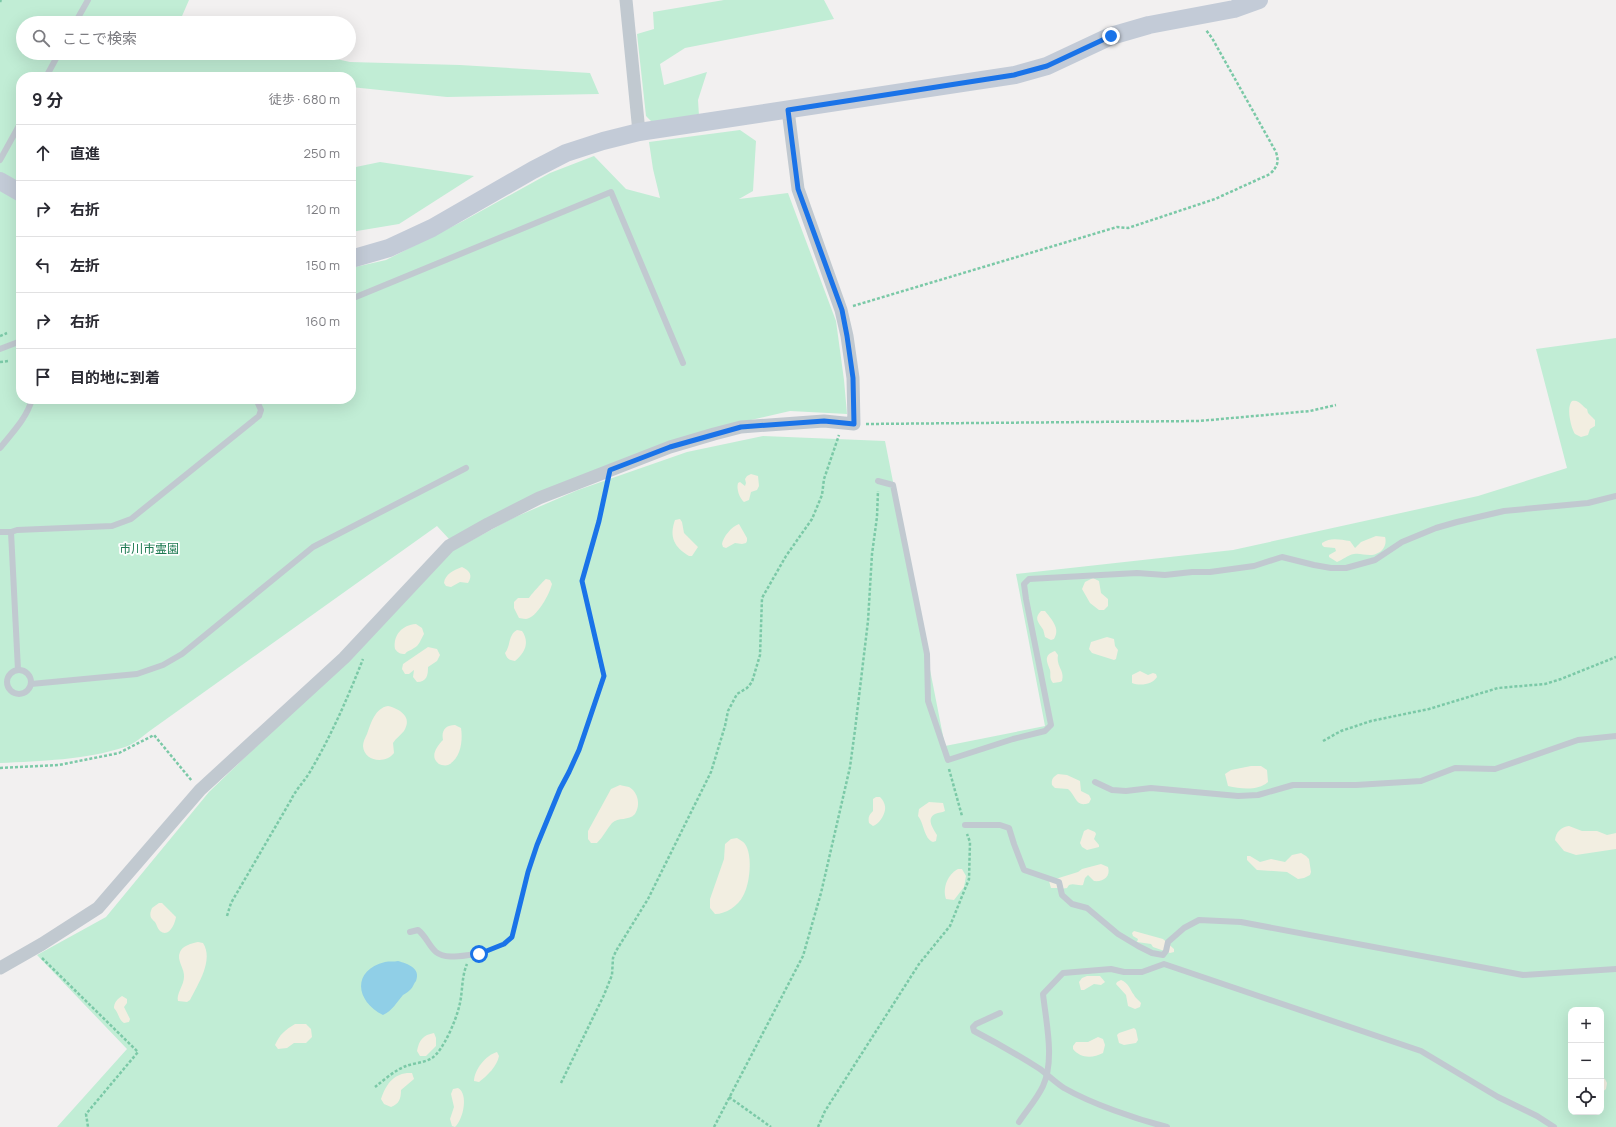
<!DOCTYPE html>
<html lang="ja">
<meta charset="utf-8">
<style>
body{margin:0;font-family:Manrope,"Noto Sans JP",sans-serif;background:#f7f7f7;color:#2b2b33}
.controls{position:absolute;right:12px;bottom:12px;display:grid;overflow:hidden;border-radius:8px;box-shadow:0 4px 16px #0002}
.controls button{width:36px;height:36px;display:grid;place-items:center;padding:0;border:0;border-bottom:1px solid #e1e1e2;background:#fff;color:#2b2b33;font:20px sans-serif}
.stop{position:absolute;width:12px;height:12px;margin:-9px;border:3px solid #1a73e8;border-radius:50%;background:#fff}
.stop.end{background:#1a73e8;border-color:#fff;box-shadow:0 1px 4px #0008}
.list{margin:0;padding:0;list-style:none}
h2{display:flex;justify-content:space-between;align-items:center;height:52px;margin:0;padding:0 16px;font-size:17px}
h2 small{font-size:13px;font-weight:400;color:#7c7c81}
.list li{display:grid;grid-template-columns:26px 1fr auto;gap:12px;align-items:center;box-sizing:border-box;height:56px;padding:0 16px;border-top:1px solid #e1e1e2}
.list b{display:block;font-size:15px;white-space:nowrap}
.list em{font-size:13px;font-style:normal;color:#7c7c81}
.icon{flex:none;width:22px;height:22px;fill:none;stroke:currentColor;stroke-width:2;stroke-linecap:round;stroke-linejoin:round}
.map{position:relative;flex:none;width:1616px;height:1127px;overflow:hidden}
.search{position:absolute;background:#fff;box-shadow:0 4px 16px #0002;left:16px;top:16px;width:340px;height:44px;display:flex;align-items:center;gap:10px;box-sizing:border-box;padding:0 14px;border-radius:22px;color:#7c7c81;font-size:15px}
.panel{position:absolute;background:#fff;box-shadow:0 4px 16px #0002;left:16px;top:72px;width:340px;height:332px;border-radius:16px}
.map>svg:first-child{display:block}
</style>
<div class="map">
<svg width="1616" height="1127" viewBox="0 0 1616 1127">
<rect width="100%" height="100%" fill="#f2f0f0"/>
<g fill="#c1edd5" fill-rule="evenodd">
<path d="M0,0H189L179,23H23V53H309L350,62L460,65L590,73L599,94L447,97L351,87V77H21V399H351V268L386,260L463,221L550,173L594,156L626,189L660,198L653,169L649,142L740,130L756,141L753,191L739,199L788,193L836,321L844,380L847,414L790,411L703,431L449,539L437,526L151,730C143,736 134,744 125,747C85,760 41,761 0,763Z"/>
<path d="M724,0H824L834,19L685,48L660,64L664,85L707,72L698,100L699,116L652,122L646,116L637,34L654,29L653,12Z"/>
<path d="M380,162L474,176L399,224L351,232V168Z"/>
<path d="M1616,338V1127H57L127,1049L37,955L106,917L209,792L346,660L452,551L513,518L578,490L687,452L763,436L885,441L945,746L1045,726L1016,574L1233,550L1478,496L1567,468L1536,349ZM1571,1010H1601V1112H1571Z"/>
</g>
<g fill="#f2eee1">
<path d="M1572,401C1579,399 1582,406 1587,409L1588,413L1595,420V426L1590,429L1588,435L1581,437L1575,434C1571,428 1566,407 1572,401Z"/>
<path d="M751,474L758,476L759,486L757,490L751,492L749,500L744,502C740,499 736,489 738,483L740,482L745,486L746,483L745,479L747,476Z"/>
<path d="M680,519L682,522L684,533L698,547L692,556H689C674,547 669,537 675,520Z"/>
<path d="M739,524L747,538V541L746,543L742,544L735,543L726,548L723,547L722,544C723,537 732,526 739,524Z"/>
<path d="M1376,536L1385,537C1388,547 1380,555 1370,555C1364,555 1359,553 1354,554C1347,555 1343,560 1337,562L1329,557V555L1336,551L1335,548L1324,547L1322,545V543C1331,537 1340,540 1350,541L1355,548L1361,542Z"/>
<path d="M462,567C470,571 473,575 468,583L460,582L451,587L446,586L444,583C445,574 454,570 462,567Z"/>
<path d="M1093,578L1099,581L1101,593L1108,599V606L1104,610H1099L1090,603L1082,589L1085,582Z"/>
<path d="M546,579L550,580L552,584C550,593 537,618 526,619C523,619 521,618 519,618L514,608V602L518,598H529C530,596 544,580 546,579Z"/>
<path d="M1041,611H1045C1051,619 1061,628 1054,639L1051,640L1045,637C1044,634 1044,630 1042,628C1038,622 1034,618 1041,611Z"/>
<path d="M416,624L422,628L424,634C421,639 419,646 414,648C410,651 408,650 405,654C400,654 398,653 395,649C393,635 402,625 416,624Z"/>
<path d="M517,630L522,631C530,642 525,653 515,661C509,660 507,659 505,653C511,645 508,635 517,630Z"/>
<path d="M1107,637L1114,639L1115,646L1118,650L1116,659L1114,660L1092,653L1089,649L1091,642Z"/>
<path d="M428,647L437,649L440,655L437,661L428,667C428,675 427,682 417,682L413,677L414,670L409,674H405L402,669L403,664Z"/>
<path d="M1055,651L1058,655C1056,667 1065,670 1062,681L1060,682L1053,683C1049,678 1051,675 1050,670C1047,662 1043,655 1055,651Z"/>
<path d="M1140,671L1148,675L1153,673L1156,674L1157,677C1152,685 1140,686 1132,683V675Z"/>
<path d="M388,706C400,709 413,717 404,731C401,735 396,738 393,743L394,753C386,764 364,762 363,746C363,742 365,738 367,734C371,723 375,708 388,706Z"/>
<path d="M455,725L461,728C463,740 461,759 448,765C445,766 441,765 439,764C429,757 437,746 443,740C441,730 446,725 455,725Z"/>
<path d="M1251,766H1261L1267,770L1268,782C1258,791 1241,789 1228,786L1225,774L1231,770Z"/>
<path d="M1058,774L1067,775L1080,781L1081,791L1089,795L1091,799L1089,803C1076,808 1076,796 1068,789L1055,788L1052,785C1051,779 1053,777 1058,774Z"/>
<path d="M620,785C622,786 626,786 629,787C638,792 641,805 635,814C629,821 618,817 612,823C607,829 603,837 597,843H591L588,839V831L611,789Z"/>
<path d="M876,797H880C883,800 886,805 885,810C884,816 879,824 873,826L869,823C868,817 869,815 873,811V799Z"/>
<path d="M929,802L943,803L945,811C942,813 939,812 935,814C926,819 933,828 937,835L936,841L933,842C924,839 924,823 918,816L919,809Z"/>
<path d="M1569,826L1582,831H1597L1607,835L1616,833V849L1576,855L1564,851L1555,840C1556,832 1561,827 1569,826Z"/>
<path d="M1088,829L1095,832L1096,834L1094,839L1099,845V847L1087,850L1082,847L1080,843L1084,831Z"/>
<path d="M737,838C740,840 744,842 745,844C753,855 750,885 743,896C738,906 726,914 715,914L710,908V899L724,859L725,844L731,839Z"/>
<path d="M1301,853L1306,856L1309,859L1311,872L1310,875L1304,878L1298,879L1287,872L1257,870L1247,860V856H1250L1260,862L1271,859L1285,862L1292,855Z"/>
<path d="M1101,864L1108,867C1111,877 1103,882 1094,881L1088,875L1085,878L1083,885C1078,886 1074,883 1069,885L1067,888C1064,889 1055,888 1051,888L1049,881L1078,872L1082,869Z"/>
<path d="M958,869H962L966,876L964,887L954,900L946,899C942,888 948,874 958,869Z"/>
<path d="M159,903H162L176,917C175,924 169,938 160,931C157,928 157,925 155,922C150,918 149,915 152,908Z"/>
<path d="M1134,931L1163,939L1174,949V952L1170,953L1153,947L1151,944L1137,942L1138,939L1133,936L1132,933Z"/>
<path d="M198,942L203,943C214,960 198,984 190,1000L187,1002L178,1001C176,994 184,985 184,977C185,969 176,960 180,952C182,946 192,943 198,942Z"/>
<path d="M1087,976H1100L1105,982L1101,985L1094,984L1084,990H1081L1079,982L1082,978Z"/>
<path d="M1121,980C1129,983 1130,990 1134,995C1135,998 1139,1000 1141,1003L1140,1007L1135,1009L1128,1006L1126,995L1116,984L1117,982Z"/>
<path d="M122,996L127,999V1003L124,1007L130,1019L129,1022L124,1023C118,1019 119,1013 114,1008C114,1003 117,999 122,996Z"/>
<path d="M295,1024H306L311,1029L312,1037L306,1043H294L287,1048L278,1049L275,1045C280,1034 285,1030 295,1024Z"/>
<path d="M1134,1028L1136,1030L1138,1040L1136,1043L1124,1045L1119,1043L1117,1035L1119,1033Z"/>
<path d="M434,1033L436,1038V1046L426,1056H420L417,1051C419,1040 423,1035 434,1033Z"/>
<path d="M1098,1037L1103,1039L1105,1045L1103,1053C1093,1058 1081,1059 1073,1049V1046L1076,1042H1088Z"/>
<path d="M497,1052L499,1056C497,1066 488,1075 479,1082L474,1081C474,1070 486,1055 497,1052Z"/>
<path d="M407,1073H412L414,1079L401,1090C401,1099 399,1104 391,1107L384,1104L381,1099C386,1085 392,1075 407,1073Z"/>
<path d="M1601,1078L1605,1079L1607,1083L1606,1089L1601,1093Z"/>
<path d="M458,1088C469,1094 463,1120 455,1127L452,1126L450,1119L454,1107L451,1094L453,1089Z"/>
</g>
<path fill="#90cfe7" d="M398,961C408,964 421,968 416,981C414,983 413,987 411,989C408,992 406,993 403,995C397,1002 392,1011 383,1015C355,1001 352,970 385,962C389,961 394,962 398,961Z"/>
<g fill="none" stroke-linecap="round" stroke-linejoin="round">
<g stroke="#7bc9a7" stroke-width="2.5" stroke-dasharray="3 2" stroke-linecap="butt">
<path d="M0,2L1,0"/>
<path d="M853,306L1117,227L1128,228L1215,199L1270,174C1278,166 1279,162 1276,152L1212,38L1206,30"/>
<path d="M0,336L7,333"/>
<path d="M0,362L9,361"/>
<path d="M866,424L1199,421L1310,411L1336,405"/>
<path d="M1323,741L1341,731L1371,721L1429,709L1498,688L1545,684L1561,679L1616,657"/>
<path d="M0,768L59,765L119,753L154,735L192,781"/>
<path d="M949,769L962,816"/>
<path d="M227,916L231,903L291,800C296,789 305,781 311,770C332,734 348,697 363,659"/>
<path d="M487,951L504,945L512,937L528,872L537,845L560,789L569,772L579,750L603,676L582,581L599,521L607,485"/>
<path d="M42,958L138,1052L86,1114L88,1127"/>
<path d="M561,1083L604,995L612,975L613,958L616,951L648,899L711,772L725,726L728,711L737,694L747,688L752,682L760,655L762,598L786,556L812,519L822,495L824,479L839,435"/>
<path d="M375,1087C384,1080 395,1070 406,1066C414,1063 424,1063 432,1058C443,1051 456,1020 459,1007C463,993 461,978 467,964"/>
<path d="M729,1097L771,1127"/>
<path d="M714,1127L803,956L821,893L850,767L855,730L868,621L872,554L877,517L878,491"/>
<path d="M818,1127L825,1111L919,964L950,926L969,879L970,842L967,834"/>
</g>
<g stroke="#c1c9d0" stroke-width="6">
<path d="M75,23L88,0"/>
<path d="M46,77L59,53"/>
<path d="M0,160L21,122"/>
<path d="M351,299L611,192L683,363"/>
<path d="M18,342L21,351"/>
<path d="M0,349L21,341"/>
<path d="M0,448C12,433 27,418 32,399"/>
<path d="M878,481L893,485L927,654L928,701L948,760L1013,739L1045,731L1051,725L1026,599L1024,584L1029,579L1137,573L1165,575L1192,572H1210L1254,566L1282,557L1314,565L1331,568H1346L1375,560L1402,542L1436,528L1457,522L1504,511L1588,503L1616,496"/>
<path d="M0,532H11L18,670"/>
<path d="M11,532L17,530L112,526L131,519L259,416L261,410L256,399"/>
<circle cx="19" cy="682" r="12"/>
<path d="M31,684L137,674L163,665L182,654L313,547L466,468"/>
<path d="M1095,782L1112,790L1126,791L1151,788L1238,796L1258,795L1293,785H1356L1421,781L1455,768L1495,769L1578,740L1616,736"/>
<path d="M965,825H1000L1009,828L1014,844L1024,870L1059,882L1062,895L1072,904L1087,908L1118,934L1138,946L1152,953L1163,955L1166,951L1168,942L1184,928L1199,920L1241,922L1523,975L1616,969"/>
<path d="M410,932L418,930C426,936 429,946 436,952C447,961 467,954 479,954"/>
<path d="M1000,1013L976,1024L973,1027L974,1031C997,1043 1018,1055 1040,1069C1048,1075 1055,1082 1064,1088C1092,1104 1136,1119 1167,1127"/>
<path d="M1019,1122C1026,1111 1037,1099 1043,1086C1055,1060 1046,1022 1043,994L1063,973L1111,969L1124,972H1142L1164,964L1421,1051L1498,1097L1537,1116L1554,1127"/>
</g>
<g stroke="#c1c9d0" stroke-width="13">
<path d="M626,0L639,132"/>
<path d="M0,968L42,944L98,908L200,790L344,658L449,546L488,524L539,498L670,447L714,434L741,427L824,421L854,424L853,378L847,336L841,310L798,189L788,110"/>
</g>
<g stroke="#c3cbd7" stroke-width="18">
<path d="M0,181L21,193"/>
<path d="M351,259L389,248L432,228L533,170L566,153L603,141L639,132L1015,75L1047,66L1111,36L1149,25L1234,9L1259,0"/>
</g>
</g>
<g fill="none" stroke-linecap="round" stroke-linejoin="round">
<path stroke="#1a73e8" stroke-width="5" d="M479,954L504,944L512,937L528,872L537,845L560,789L569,772L579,750L604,676L582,581L599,521L610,470L670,447L741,427L824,421L854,424L853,378L847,336L842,310L798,189L788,110L1014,75L1047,66L1111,36"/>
</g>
<g text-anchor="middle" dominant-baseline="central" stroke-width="3.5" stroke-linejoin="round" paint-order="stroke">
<g font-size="12" fill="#1d7a51" stroke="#fff">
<text x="149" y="548">市川市霊園</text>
</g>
</g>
</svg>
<div class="controls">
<button>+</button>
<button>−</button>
<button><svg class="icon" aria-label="locate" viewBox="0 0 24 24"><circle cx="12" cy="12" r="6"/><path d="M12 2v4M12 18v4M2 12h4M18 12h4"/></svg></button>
</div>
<div class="stop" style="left:479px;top:954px"></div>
<div class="stop end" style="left:1111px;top:36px"></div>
<div class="search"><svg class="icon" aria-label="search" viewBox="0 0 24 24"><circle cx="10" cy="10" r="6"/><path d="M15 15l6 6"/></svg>ここで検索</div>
<section class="panel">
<h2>9 分<small>徒歩 · 680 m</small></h2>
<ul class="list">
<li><svg class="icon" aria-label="ahead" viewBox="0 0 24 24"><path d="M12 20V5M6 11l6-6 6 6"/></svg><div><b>直進</b></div><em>250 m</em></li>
<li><svg class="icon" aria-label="right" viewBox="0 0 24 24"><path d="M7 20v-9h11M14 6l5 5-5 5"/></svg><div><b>右折</b></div><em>120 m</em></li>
<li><svg class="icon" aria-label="left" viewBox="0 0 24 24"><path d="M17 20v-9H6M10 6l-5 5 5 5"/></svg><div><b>左折</b></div><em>150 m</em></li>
<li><svg class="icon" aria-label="right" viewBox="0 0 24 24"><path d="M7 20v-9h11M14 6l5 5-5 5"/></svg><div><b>右折</b></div><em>160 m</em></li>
<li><svg class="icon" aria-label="arrive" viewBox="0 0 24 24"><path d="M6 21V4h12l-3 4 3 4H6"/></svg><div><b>目的地に到着</b></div></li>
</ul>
</section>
</div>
